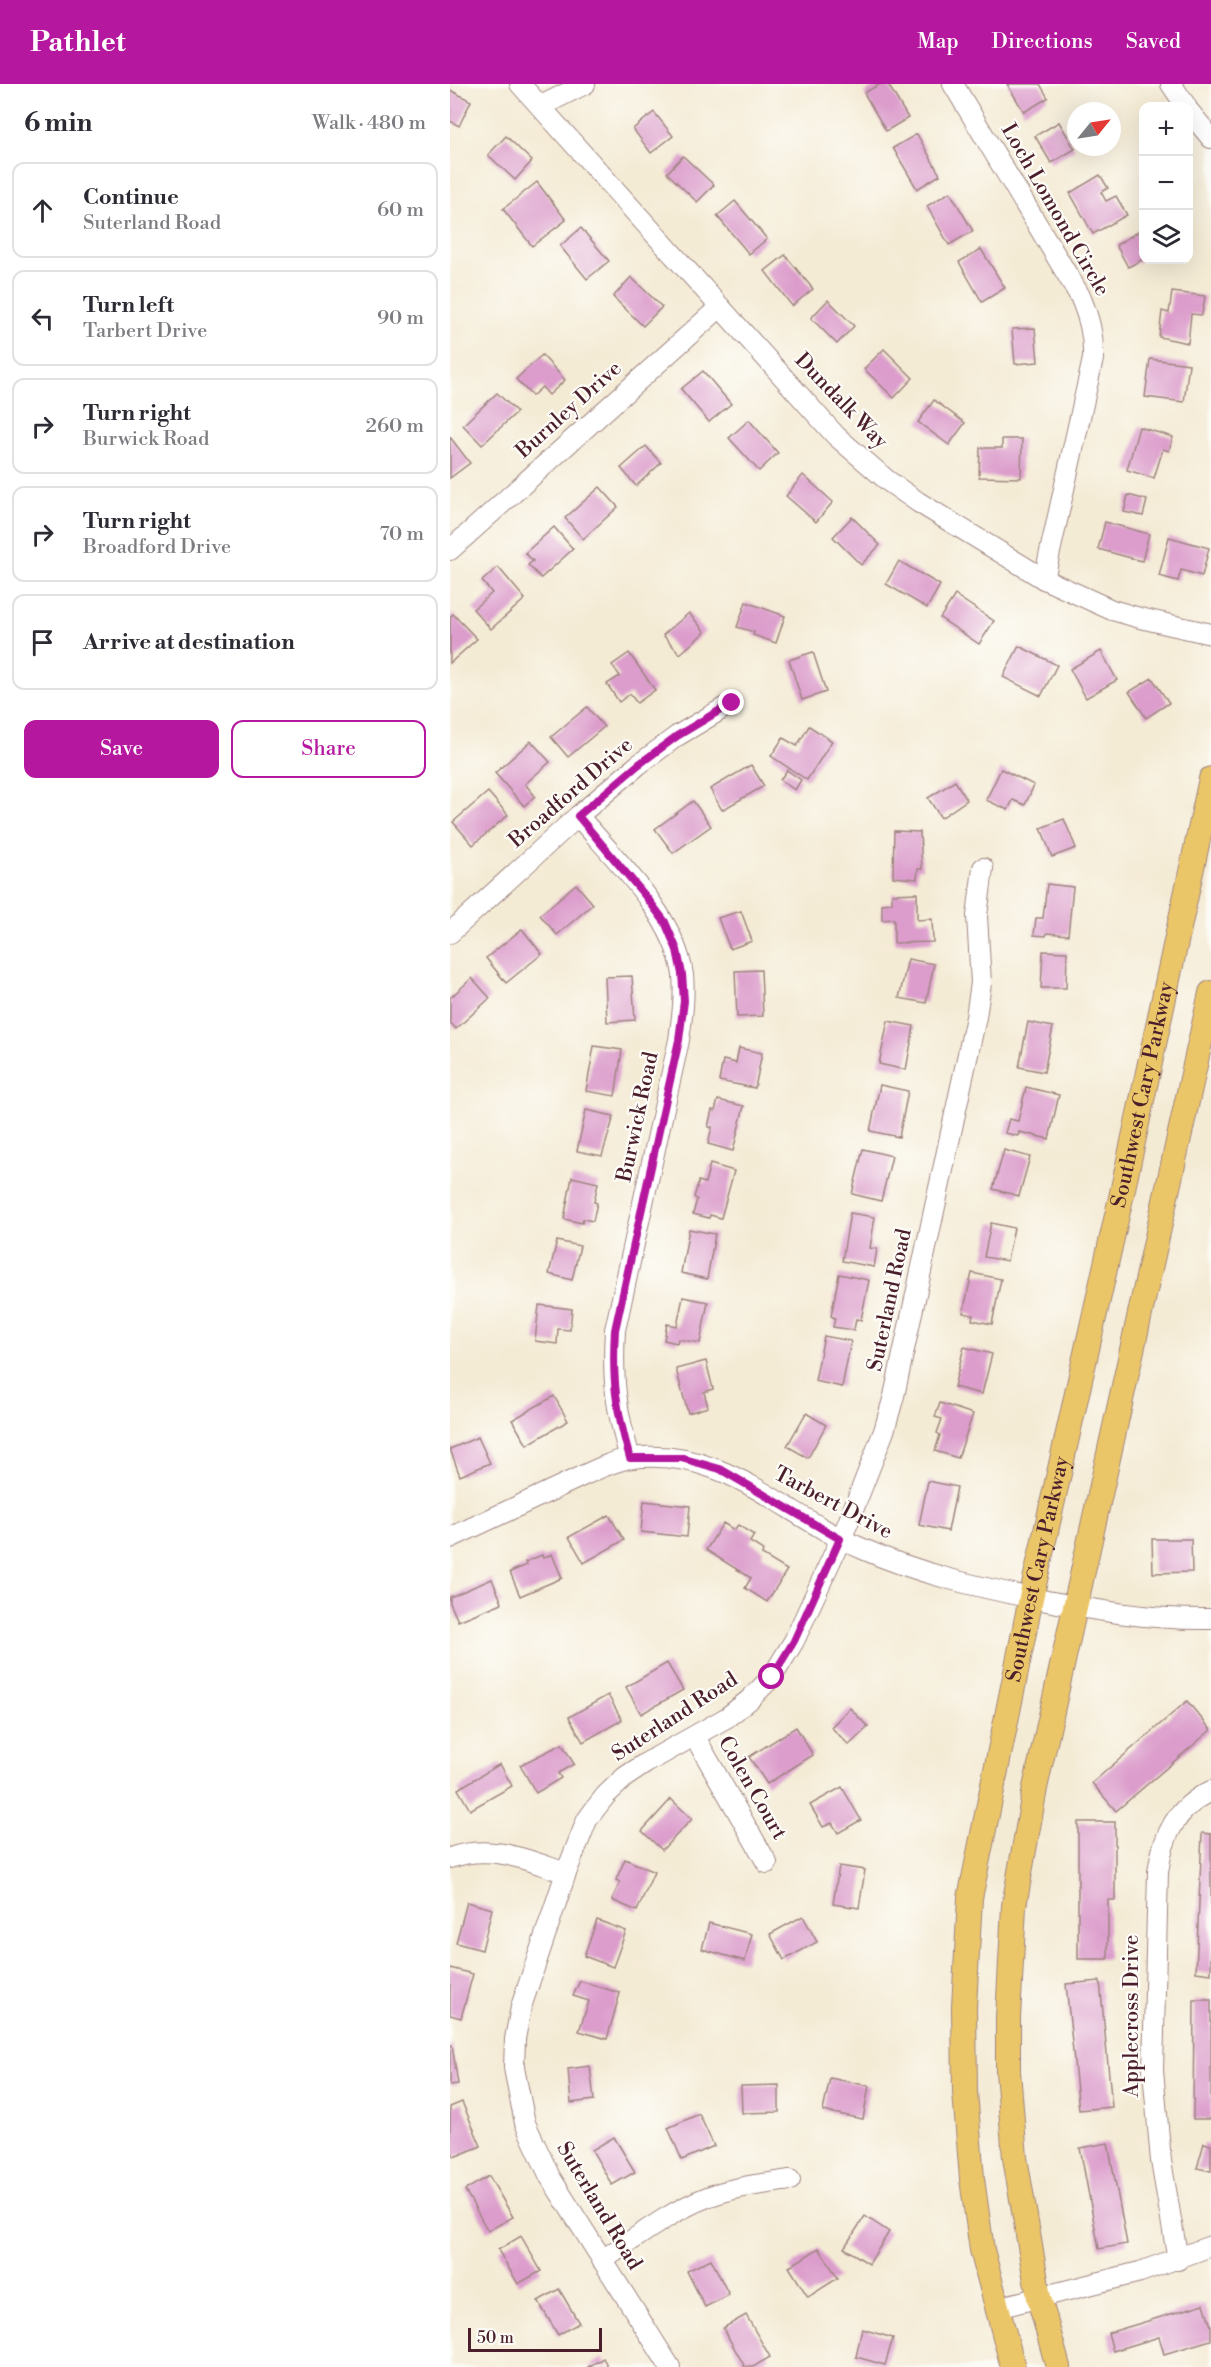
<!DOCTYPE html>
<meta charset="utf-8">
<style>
body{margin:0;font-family:"Libre Bodoni",serif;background:#f2f2f3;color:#2b2b33}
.controls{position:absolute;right:18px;top:18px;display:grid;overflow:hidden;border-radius:12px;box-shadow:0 6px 24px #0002}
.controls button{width:54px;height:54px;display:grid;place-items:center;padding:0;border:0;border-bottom:2px solid #e1e1e2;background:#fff;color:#2b2b33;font:30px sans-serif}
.compass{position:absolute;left:617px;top:18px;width:54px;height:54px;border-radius:50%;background:#fff;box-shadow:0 6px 24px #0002;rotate:60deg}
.scale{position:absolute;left:18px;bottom:15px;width:134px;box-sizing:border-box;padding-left:6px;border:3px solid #4a1f2b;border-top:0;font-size:16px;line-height:21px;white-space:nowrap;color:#4a1f2b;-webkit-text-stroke:4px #fdfcf7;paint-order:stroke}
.stop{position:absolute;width:18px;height:18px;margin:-14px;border:4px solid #b5179e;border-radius:50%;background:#fff}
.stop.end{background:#b5179e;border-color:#fff;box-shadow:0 2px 6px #0008}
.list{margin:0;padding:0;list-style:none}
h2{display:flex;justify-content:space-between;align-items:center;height:78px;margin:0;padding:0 24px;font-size:26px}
h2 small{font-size:20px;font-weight:400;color:#7c7c81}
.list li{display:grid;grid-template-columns:39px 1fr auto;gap:18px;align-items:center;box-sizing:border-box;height:96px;margin:0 12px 12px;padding:0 12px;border:2px solid #e1e1e2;border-radius:12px}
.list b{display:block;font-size:22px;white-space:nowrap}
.list p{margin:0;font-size:20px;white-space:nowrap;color:#7c7c81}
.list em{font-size:20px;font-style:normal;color:#7c7c81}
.actions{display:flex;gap:12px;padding:18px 24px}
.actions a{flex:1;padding:14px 0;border:2px solid #b5179e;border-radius:12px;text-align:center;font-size:21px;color:#b5179e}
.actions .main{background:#b5179e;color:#fff}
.icon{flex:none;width:33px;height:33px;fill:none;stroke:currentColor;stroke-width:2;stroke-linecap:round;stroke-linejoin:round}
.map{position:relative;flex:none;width:761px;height:2283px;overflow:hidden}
header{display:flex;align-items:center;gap:36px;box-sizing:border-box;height:84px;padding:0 30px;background:#b5179e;color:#fff}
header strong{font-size:28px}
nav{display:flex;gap:33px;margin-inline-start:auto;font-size:21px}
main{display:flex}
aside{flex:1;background:#fff}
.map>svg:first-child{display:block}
</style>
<header>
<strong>Pathlet</strong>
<nav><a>Map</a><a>Directions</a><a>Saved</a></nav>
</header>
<main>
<aside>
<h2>6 min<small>Walk · 480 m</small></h2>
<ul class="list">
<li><svg class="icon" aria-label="ahead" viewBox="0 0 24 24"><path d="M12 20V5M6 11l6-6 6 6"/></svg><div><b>Continue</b><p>Suterland Road</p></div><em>60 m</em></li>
<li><svg class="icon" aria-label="left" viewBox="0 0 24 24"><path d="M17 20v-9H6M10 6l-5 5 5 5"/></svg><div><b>Turn left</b><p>Tarbert Drive</p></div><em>90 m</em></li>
<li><svg class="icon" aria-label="right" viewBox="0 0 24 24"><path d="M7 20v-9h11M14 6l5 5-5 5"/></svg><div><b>Turn right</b><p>Burwick Road</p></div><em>260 m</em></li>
<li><svg class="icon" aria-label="right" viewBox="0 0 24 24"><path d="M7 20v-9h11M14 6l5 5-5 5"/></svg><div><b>Turn right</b><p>Broadford Drive</p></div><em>70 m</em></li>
<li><svg class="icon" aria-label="arrive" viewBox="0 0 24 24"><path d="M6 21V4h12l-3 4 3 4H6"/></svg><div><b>Arrive at destination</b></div></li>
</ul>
<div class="actions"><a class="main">Save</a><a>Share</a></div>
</aside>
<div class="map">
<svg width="761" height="2283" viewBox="0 0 761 2283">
<rect width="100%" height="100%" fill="#fdfcf7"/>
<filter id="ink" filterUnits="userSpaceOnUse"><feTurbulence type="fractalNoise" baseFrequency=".0167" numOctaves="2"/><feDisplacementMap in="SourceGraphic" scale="12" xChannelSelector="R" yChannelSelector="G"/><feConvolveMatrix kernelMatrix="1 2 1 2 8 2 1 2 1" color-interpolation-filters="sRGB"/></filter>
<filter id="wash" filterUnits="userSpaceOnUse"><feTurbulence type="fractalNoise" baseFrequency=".008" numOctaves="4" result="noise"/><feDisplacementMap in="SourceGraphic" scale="24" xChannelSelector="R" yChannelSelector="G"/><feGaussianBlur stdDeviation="1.35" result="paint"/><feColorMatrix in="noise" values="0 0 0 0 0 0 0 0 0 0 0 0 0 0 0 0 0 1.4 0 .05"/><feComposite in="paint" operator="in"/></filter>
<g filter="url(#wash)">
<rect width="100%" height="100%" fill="#f4ebd5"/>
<g id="blocks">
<g fill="#dc9dcc">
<path d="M430,0H438L458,34L436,47L414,9Z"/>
<path d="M557,0H590L598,14L574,28Z"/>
<path d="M0,6L21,17L9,42L0,37Z"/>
<path d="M204,28L223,52L201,69L183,45Z"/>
<path d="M609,38L625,65L601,79L585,52Z"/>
<path d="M467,50L490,91L467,105L443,64Z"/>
<path d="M56,52L82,77L65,96L38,71Z"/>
<path d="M233,72L264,101L247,118L217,89Z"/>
<path d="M650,91L658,104L651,108L656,117L666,112L677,131L643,150L620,109Z"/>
<path d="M87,98L116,136L82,162L53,125Z"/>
<path d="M500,108L523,147L499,161L477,122Z"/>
<path d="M285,117L317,155L299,170L267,132Z"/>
<path d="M131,144L159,177L137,195L110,162Z"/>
<path d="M691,146L694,150V175L678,183L666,161Z"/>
<path d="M531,165L555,204L532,218L509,178Z"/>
<path d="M335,171L363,205L342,222L315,187Z"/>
<path d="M181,193L212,223L193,242L163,213Z"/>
<path d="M722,208L755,212L752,231L741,230L738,259L709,253L712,227L719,229Z"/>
<path d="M378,216L404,242L387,260L361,234Z"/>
<path d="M585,244L588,278L565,280L562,245Z"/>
<path d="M434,265L463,294L444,314L414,285Z"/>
<path d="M92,271L115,296L99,311L92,303L82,312L66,295Z"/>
<path d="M700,275L739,280L734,318L695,313Z"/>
<path d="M253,287L281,320L259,338L231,305Z"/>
<path d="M47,309L67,328L32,361L13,341Z"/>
<path d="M484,316L515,339L499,361L468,338Z"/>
<path d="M299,336L328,369L309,387L279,354Z"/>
<path d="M689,343L723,353L719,367L713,365L704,394L677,386Z"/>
<path d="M0,353L20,379L0,394Z"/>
<path d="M552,355H572L571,394L529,393L530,364H552Z"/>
<path d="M196,362L211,379L186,402L171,384Z"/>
<path d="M353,391L383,418L366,438L336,412Z"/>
<path d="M150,403L168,423L133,455L115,434Z"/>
<path d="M678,411L697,416L693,432L674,428Z"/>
<path d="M402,433L430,461L411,481L383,453Z"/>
<path d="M655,438L699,450L692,477L648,465Z"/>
<path d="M104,443L123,465L91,494L78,481L83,477L75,469Z"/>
<path d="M719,453L759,464L752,492L731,486L728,497L709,492Z"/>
<path d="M449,477L490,501L477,524L436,500Z"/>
<path d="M48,483L75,515L41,545L23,525L42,509L32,497Z"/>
<path d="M505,511L544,537L529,560L490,534Z"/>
<path d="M296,518L335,532L326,559L303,551L304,548L287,543Z"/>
<path d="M239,529L255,548L230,570L213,551Z"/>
<path d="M3,530L27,555L0,579V533Z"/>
<path d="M569,562L607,581L591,612L553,593Z"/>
<path d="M651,567L667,596L636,614L620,585Z"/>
<path d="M363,568L376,608L352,616L339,576Z"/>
<path d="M179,569L205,606L187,619L180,610L169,618L157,600L170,592L162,581Z"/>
<path d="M702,594L719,619L696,634L679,608Z"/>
<path d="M137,623L154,643L118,673L101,653Z"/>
<path d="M359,642L382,657L357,696L321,672L333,654L347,662Z"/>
<path d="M81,657L100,678L75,700L85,712L74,722L45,689Z"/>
<path d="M301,681L314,702L272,726L260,705Z"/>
<path d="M551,685L584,701L575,721L563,716L558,726L536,716Z"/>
<path d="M337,686L351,696L345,706L330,696Z"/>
<path d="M505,697L517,716L491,734L478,714Z"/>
<path d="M38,708L58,731L23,761L3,738Z"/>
<path d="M243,717L261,742L223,769L205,745Z"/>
<path d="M614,735L626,764L602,773L591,744Z"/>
<path d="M444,747L470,748L472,785H468L467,795L443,793Z"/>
<path d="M126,800L143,820L107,851L90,831Z"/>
<path d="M597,800L623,803L618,851L597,849L596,852L584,851L586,834H593Z"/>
<path d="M467,809V836L482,835L483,858L444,859V835L432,836V820L442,819V810Z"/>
<path d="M291,827L302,857L280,865L268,834Z"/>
<path d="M72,845L92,870L56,899L36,874Z"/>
<path d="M593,867L617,868L616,904H591Z"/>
<path d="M458,875L484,880L476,919L449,914Z"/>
<path d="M311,886L313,932L287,933L285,887Z"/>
<path d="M182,892L185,936L157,938L155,893Z"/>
<path d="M22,894L40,914L6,945L0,938V914Z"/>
<path d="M438,937L464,942L456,986L429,980Z"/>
<path d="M578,938L603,943L594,988L569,983Z"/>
<path d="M144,962L172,966L165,1012L136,1007Z"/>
<path d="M289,964L312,969L305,1004L269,997L273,976L286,979Z"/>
<path d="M430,1001L458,1007L449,1053L420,1047Z"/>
<path d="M576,1003L609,1011L599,1055L569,1048L568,1052L555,1049L559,1035L568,1037Z"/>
<path d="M268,1016L294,1022L283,1067L258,1060L262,1043H258L262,1026L265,1027Z"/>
<path d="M136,1026L164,1032L152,1072L127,1067Z"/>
<path d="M413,1065L442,1072L431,1117L402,1110Z"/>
<path d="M554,1066L580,1073L569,1112L543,1105Z"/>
<path d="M260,1080L284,1087L271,1134L260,1131L259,1134L243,1130L247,1115L244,1113L249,1097L255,1099Z"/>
<path d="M122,1093L148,1099L144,1118L147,1119L143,1137L133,1135L132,1139L114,1135Z"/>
<path d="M400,1129L425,1133L420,1164L427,1165L424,1183L392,1177Z"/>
<path d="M541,1139L564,1144L557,1177L534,1173Z"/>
<path d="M239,1145L265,1150L257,1195L231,1189Z"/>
<path d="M107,1157L130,1162L122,1196L99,1190Z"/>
<path d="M522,1189L551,1195L542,1240L522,1236L523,1231L513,1229Z"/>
<path d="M389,1190L419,1196L411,1236L406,1235L404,1246L383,1243L385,1234L381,1232Z"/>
<path d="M233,1213L258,1218L250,1259L228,1255L227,1259L214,1256L217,1240L227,1242Z"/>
<path d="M89,1221L122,1225L120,1246L108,1245L107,1260L85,1257Z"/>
<path d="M374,1252L401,1257L392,1303L365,1297Z"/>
<path d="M514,1263L542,1270L532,1310L504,1303Z"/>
<path d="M256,1277L263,1305L254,1308L258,1323L238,1329L226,1285Z"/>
<path d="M104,1312L118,1337L77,1361L62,1336Z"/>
<path d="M490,1319L523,1330L508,1374L485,1367L490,1351L487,1349L492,1335L485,1333Z"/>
<path d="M356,1329L376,1341L358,1374L337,1362Z"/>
<path d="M28,1353L40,1379L10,1392L0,1365Z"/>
<path d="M478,1397L507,1403L498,1447L469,1441Z"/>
<path d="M194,1417L240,1422L237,1453L191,1448Z"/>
<path d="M159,1431L174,1456L134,1479L119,1453Z"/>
<path d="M273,1439L284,1446L288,1441L304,1451L300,1458L313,1466L312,1471L337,1486L317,1518L295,1504L301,1494L256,1466Z"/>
<path d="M702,1455H741L742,1488L703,1489Z"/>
<path d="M102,1470L112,1494L70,1512L60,1488L77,1481L75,1478L92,1471L93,1474Z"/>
<path d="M42,1495L52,1519L8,1537L0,1519V1513Z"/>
<path d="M217,1579L233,1606L191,1630L176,1603Z"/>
<path d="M158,1611L172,1636L133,1658L119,1633Z"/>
<path d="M737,1617L761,1646L666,1727L642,1699Z"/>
<path d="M400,1624L418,1643L399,1661L381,1643Z"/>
<path d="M346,1643L363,1671L317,1700L299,1673Z"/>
<path d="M112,1660L124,1680L108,1689L111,1694L86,1709L70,1681Z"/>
<path d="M50,1680L62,1702L20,1726L8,1705Z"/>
<path d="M392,1703L411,1736L388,1749L382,1739L373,1743L360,1721Z"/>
<path d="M221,1715L242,1735L212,1766L192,1747Z"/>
<path d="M628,1738H665V1816H658V1875H628Z"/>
<path d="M752,1749L761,1750V1890L746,1888Z"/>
<path d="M175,1775L204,1788L187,1827L162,1816L170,1798L166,1796Z"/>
<path d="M389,1782L415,1786L409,1824L383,1820Z"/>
<path d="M17,1818L42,1825L32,1866L6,1859Z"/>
<path d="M353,1832L367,1858L334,1876L320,1850Z"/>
<path d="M147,1836L176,1847L163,1883L134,1872Z"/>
<path d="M259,1839L302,1850L295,1877L252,1865Z"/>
<path d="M0,1884L23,1890L11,1934L0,1931Z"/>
<path d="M130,1897L170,1909L157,1955L129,1947L139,1917L123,1912Z"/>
<path d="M650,1897L662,2023L629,2026L616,1900Z"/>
<path d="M744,1916H761V2035H743Z"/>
<path d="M0,1961H2L8,2000L0,2001Z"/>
<path d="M140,1982L144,2016L121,2019L118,1985Z"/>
<path d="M380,1994L419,2002L413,2035L373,2027Z"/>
<path d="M329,2001V2028L292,2029L291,2002Z"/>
<path d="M12,2018L31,2062L4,2073L0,2063V2023Z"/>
<path d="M249,2030L264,2062L232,2076L218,2044Z"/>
<path d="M164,2053L185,2088L162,2101L142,2066Z"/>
<path d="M658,2059L677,2160L649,2165L630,2064Z"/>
<path d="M754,2059L761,2061V2087L747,2084Z"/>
<path d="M39,2092L63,2133L38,2147L15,2106Z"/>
<path d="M415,2132L439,2148L419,2180L394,2164Z"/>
<path d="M71,2152L91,2187L68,2200L48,2166Z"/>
<path d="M369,2164L388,2194L358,2213L339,2183Z"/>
<path d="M261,2175L279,2211L255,2223L237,2187Z"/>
<path d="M109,2205L129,2239L108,2251L88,2217Z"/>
<path d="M754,2220L761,2242V2256L714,2270L709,2253L663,2267L658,2249Z"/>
<path d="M296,2231L320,2273L303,2283H295L273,2244Z"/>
<path d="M412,2245L443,2254L435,2281L406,2273Z"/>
<path d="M153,2274L158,2283H138Z"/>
</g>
</g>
</g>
<g filter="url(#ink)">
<use href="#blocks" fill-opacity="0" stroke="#9f8580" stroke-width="1.5"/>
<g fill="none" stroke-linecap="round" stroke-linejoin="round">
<g stroke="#9f8580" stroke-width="22">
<g id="minor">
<path d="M70,0L386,352L438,397L468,418L594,495L662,526L690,534L761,550"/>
<path d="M503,0L630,212C639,234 644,251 643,275L594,495"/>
<path d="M721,0L736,22"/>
<path d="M91,22L135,0"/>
<path d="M738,26L761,54"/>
<path d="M0,466L270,223"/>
<path d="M128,732C166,776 225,832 233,891C235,913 232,934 229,956L165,1246C162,1296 166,1326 180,1374"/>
<path d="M0,849L128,732L188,681L227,652L282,619"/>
<path d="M0,1454C38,1436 77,1418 115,1400C133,1392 162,1376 182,1374C277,1363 332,1431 413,1465C467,1489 524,1502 582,1514C642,1526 699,1536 761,1535"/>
<path d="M245,1653L317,1779"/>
<path d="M0,1774C40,1759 77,1776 116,1789"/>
<path d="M152,2176C185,2155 219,2128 255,2114C282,2103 312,2100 340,2096"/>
<path d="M728,2176L711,2077L703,1986L708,1788C713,1751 726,1724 761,1707"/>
<path d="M547,2224L690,2188L761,2162"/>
<path d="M220,2283L100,2093L75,2039L64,1984L65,1955L71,1923L116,1789L137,1736L145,1725L156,1711L175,1693L196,1679L276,1634L299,1616L322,1593L344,1557L398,1439L434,1347L444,1312L526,933L531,899L527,832L533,784"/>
</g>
</g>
<g stroke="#9f8580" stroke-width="26">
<g id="major">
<path id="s1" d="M563,2283L532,2166L522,2095L515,2008L514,1923L520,1814L581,1514L672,1109L761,695"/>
<path d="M608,2283L589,2214L579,2156L565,2074L558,1987V1934L564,1822L585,1704L761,909"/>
</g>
</g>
<use href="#minor" stroke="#fff" stroke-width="20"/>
<use href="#major" stroke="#ebc669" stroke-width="24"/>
</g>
</g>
<g fill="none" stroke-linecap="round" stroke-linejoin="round" filter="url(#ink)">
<path stroke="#b5179e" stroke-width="8" d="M282,619L227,652L188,681L128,732L197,814L215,838L227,866L232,890L234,917L229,956L165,1246C162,1296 166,1326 180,1374H231L270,1385L390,1455L344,1557L322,1593"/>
</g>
<g text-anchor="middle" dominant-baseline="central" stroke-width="4.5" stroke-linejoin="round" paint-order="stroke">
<g font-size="21" fill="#4a1f2b" stroke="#fdfcf7">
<text transform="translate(605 126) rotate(60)">Loch Lomond Circle</text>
<text transform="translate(391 317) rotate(46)">Dundalk Way</text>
<text transform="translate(119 326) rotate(-42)">Burnley Drive</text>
<text transform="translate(121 709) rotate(-41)">Broadford Drive</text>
<text stroke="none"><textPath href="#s1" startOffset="1296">Southwest Cary Parkway</textPath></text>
<text transform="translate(188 1033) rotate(-78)">Burwick Road</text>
<text transform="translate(440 1216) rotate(-78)">Suterland Road</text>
<text transform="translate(383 1419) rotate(28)">Tarbert Drive</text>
<text stroke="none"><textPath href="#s1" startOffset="810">Southwest Cary Parkway</textPath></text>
<text transform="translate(225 1633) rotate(-33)">Suterland Road</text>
<text transform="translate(302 1704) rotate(60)">Colen Court</text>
<text transform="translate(682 1932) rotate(-90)">Applecross Drive</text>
<text transform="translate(149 2122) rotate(59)">Suterland Road</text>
</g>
</g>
</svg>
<div class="controls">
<button>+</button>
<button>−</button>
<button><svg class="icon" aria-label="layers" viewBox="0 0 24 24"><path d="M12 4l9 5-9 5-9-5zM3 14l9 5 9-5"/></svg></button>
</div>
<svg class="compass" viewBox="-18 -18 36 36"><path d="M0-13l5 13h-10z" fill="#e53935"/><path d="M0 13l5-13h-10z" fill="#7c7c81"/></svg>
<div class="scale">50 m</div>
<div class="stop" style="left:322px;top:1593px"></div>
<div class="stop end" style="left:282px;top:619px"></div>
</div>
</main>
